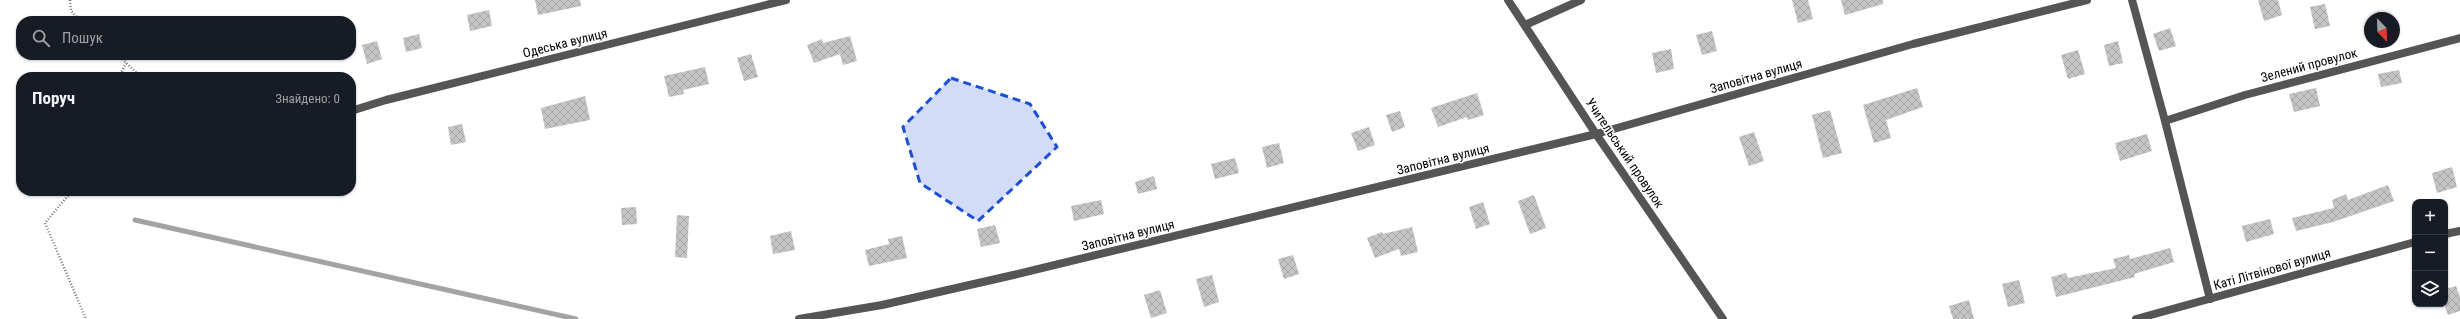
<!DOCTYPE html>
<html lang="uk">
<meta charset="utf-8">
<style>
body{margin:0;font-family:"Roboto Condensed",sans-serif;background:#242831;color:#f1f3f6}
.controls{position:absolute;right:12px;bottom:12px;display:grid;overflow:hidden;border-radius:8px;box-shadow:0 1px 3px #0004}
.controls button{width:36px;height:36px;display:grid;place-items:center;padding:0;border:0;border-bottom:1px solid #363941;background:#171b24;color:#f1f3f6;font:20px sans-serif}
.compass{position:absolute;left:2364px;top:12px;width:36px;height:36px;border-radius:50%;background:#171b24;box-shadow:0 1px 3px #0004;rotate:157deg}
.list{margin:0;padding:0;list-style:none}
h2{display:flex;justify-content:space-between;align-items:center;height:52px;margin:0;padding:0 16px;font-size:17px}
h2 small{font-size:13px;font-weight:400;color:#9ea1a6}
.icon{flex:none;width:22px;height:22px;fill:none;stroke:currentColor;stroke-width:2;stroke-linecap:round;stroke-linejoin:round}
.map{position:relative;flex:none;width:2460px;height:319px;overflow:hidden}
.search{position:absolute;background:#171b24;box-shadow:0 1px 3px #0004;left:16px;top:16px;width:340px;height:44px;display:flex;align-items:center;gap:10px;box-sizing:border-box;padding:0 14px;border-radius:16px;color:#9ea1a6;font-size:15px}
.panel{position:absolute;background:#171b24;box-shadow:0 1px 3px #0004;left:16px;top:72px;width:340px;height:124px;border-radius:16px}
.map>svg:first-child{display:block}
</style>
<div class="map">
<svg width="2460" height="319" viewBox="0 0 2460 319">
<defs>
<pattern id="building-cross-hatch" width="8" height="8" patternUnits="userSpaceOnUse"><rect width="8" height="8" fill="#c4c4c4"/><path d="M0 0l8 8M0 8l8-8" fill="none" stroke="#a7a7a7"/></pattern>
</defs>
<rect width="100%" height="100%" fill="#fff"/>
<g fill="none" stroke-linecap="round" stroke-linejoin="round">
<path stroke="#a3a3a3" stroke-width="5" d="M135,220L576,319"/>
</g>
<g fill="url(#building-cross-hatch)">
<path d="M535,0H580L581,6L538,15Z"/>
<path d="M1792,0H1808L1813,19L1798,23Z"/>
<path d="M1841,0H1883V4L1845,15Z"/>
<path d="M2258,0H2278L2282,15L2264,21Z"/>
<path d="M2325,4L2330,26L2315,29L2310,7Z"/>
<path d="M489,10L492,26L470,31L467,15Z"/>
<path d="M2170,28L2176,46L2159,51L2153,34Z"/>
<path d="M1712,31L1717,51L1702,55L1696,35Z"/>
<path d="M419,34L422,48L406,52L403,38Z"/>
<path d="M850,36L857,61L843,65L840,54L814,63L807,45L822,39L823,43Z"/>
<path d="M377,41L382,59L367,64L362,45Z"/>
<path d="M2118,41L2123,63L2109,66L2104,45Z"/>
<path d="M1671,49L1674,69L1656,73L1652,53Z"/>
<path d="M2078,50L2085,74L2068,79L2061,55Z"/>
<path d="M751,54L758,77L744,81L737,58Z"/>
<path d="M705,67L709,84L683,90L684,94L669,97L664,76Z"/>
<path d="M2399,70L2402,83L2381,87L2378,74Z"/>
<path d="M1917,88L1923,107L1886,120L1891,138L1874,143L1863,105Z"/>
<path d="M2316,88L2320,106L2294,112L2289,94Z"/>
<path d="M1477,93L1484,115L1468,120L1467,117L1438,127L1431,108Z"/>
<path d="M585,96L590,120L545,129L541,108Z"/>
<path d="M1830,110L1842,153L1823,158L1812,115Z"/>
<path d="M1400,111L1405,127L1392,132L1386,115Z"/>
<path d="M462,124L466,142L451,145L448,127Z"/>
<path d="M1369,127L1375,145L1358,151L1351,133Z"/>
<path d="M1754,132L1764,161L1749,166L1739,137Z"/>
<path d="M2147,134L2152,151L2120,161L2115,143Z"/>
<path d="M1279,143L1284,163L1267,168L1262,147Z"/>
<path d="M1235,158L1239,173L1215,179L1211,164Z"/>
<path d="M2452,167L2457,187L2437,193L2432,173Z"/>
<path d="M1154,176L1157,189L1138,194L1135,182Z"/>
<path d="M2388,185L2394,201L2333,222L2296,231L2292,218L2334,208L2332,200L2346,194L2348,200Z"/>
<path d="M1534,195L1546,228L1530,234L1518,201Z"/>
<path d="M1101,200L1104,214L1074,221L1071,206Z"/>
<path d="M1483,202L1490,224L1476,229L1469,207Z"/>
<path d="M636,207L637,224L622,225L621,208Z"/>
<path d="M677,215L689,216L687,258L675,257Z"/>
<path d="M2270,219L2274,234L2246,242L2242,226Z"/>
<path d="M995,225L1000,243L981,247L977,229Z"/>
<path d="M1412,227L1418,252L1401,256L1399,249L1375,258L1367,238L1382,232L1383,234Z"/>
<path d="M791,231L795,250L773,254L770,236Z"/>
<path d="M902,236L907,258L869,266L865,250L889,244L888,239Z"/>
<path d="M2170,248L2174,262L2134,274L2135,277L2056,297L2051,277L2066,273L2068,278L2116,268L2113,259L2129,255L2130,259Z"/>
<path d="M1293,255L1299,274L1284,279L1278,259Z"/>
<path d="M1212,275L1219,302L1204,307L1196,279Z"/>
<path d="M2019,280L2025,303L2008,307L2002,284Z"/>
<path d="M2456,286L2460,297V311L2448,315L2445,307V289Z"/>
<path d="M1160,290L1167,313L1151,318L1144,295Z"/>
<path d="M1969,300L1974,319H1953L1949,306Z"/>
</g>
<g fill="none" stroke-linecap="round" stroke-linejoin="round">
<g stroke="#777" stroke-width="2.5" stroke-dasharray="1 2" stroke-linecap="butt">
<path d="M70,0L71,11L81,21"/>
<path d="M118,55L141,77"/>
<path d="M119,77L126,63"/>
<path d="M72,191L45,223L86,319"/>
</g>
<path stroke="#555" stroke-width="8" d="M1525,25L1581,0"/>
<g stroke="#555" stroke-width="8">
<path d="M1508,0L1596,134L1723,319"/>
<path d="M2132,0L2165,121L2210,299"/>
<path d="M351,111L386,100L786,0"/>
<path d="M2165,121L2245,95L2460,38"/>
<path d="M2445,234L2460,231"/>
<path d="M799,319L882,305L1009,276L1596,134L1913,44L2087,0"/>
<path d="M2136,319L2415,242"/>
</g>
</g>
<path fill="#1d4ed8" fill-opacity="0.2" stroke="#1d4ed8" stroke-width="3" stroke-dasharray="8 5" stroke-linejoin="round" d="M951,78L1030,104L1057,147L978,221L920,183L903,127Z"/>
<g text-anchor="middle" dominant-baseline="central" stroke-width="3" stroke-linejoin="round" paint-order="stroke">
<g font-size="13" fill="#000" stroke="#fff">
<text transform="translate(565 43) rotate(-14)">Одеська вулиця</text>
<text transform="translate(2309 65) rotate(-15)">Зелений провулок</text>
<text transform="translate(1756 76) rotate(-16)">Заповітна вулиця</text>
<text transform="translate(1625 153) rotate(56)">Учительський провулок</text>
<text transform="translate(1443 159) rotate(-14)">Заповітна вулиця</text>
<text transform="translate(1128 235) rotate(-14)">Заповітна вулиця</text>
<text transform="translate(2272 269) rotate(-16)">Каті Літвінової вулиця</text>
</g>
</g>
</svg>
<div class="controls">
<button>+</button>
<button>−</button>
<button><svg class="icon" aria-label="layers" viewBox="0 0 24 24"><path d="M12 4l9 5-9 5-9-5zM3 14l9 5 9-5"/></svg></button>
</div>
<svg class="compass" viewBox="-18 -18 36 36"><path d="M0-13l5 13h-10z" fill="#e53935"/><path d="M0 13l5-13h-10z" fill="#9ea1a6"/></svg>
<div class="search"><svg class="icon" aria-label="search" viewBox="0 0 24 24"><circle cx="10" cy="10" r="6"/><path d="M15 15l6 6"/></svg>Пошук</div>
<section class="panel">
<h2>Поруч<small>Знайдено: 0</small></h2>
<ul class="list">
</ul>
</section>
</div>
